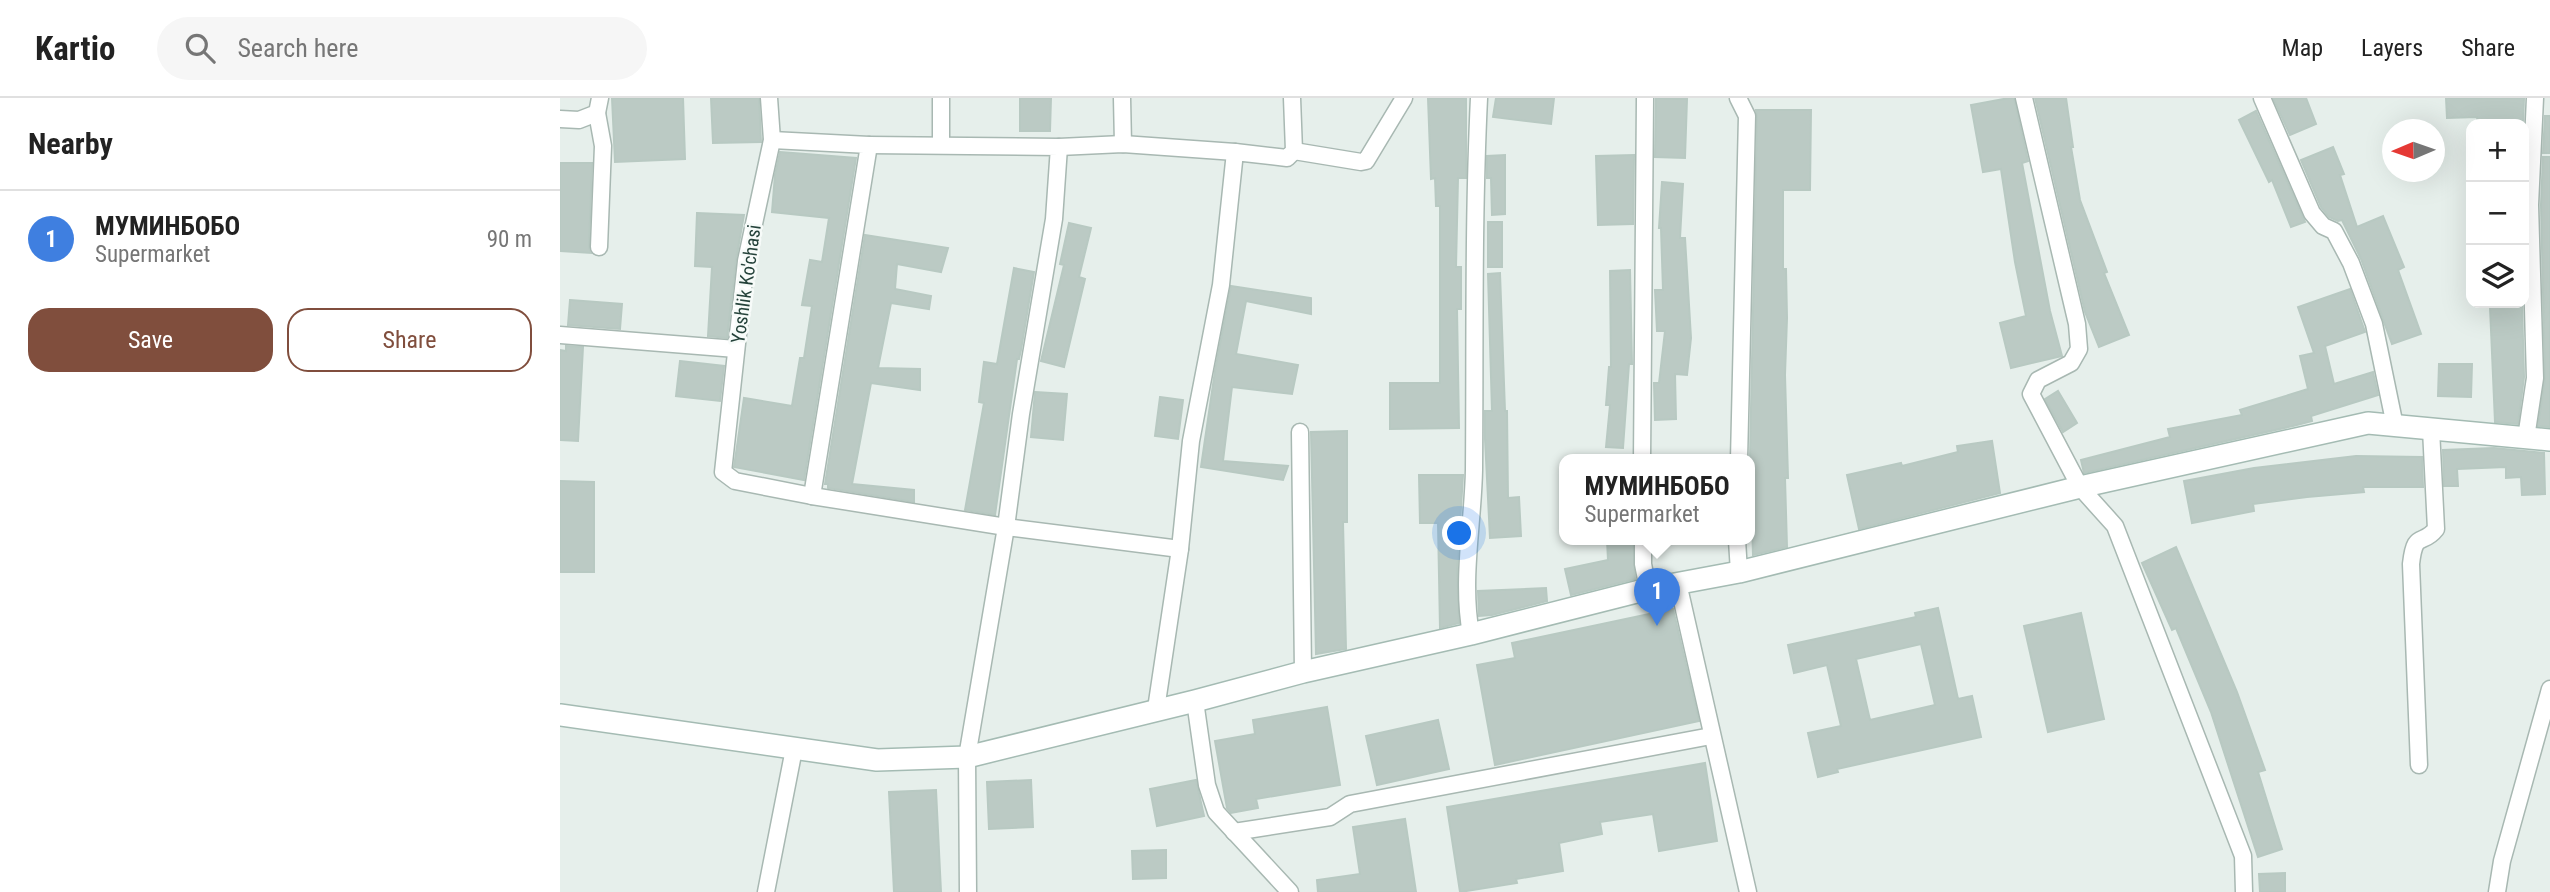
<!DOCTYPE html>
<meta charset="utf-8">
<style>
body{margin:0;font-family:"Roboto Condensed",sans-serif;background:#f6f6f6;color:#222}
.controls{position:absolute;right:21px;top:21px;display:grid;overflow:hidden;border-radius:14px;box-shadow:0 7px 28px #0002}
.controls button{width:63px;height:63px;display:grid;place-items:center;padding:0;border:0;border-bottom:2px solid #e0e0e0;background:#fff;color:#222;font:35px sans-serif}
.compass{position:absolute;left:1822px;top:21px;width:63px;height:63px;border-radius:50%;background:#fff;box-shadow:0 7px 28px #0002;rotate:268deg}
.you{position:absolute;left:900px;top:436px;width:24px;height:24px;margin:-18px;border:5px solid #fff;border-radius:50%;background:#1a73e8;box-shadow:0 0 0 10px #1a73e833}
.badge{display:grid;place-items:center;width:46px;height:46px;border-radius:50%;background:#804e3d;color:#fff;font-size:23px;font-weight:700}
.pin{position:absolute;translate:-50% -58px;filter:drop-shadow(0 2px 4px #0008)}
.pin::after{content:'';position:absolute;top:37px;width:24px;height:21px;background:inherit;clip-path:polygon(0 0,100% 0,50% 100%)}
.popup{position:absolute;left:999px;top:356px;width:196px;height:91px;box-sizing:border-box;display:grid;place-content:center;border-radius:14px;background:#fff;filter:drop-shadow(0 2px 5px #0005);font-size:23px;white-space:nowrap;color:#767676}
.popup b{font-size:26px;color:#222}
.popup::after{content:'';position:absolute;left:50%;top:100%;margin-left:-14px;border:14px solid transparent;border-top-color:#fff}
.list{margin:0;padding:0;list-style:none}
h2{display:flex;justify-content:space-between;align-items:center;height:91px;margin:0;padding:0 28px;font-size:30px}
h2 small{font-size:23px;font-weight:400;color:#767676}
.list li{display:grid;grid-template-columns:46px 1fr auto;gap:21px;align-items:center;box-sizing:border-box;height:98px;padding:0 28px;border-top:2px solid #e0e0e0}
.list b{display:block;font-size:26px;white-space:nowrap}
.list p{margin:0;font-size:23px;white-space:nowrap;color:#767676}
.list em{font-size:23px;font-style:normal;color:#767676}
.actions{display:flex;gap:14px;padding:21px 28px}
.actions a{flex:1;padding:16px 0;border:2px solid #804e3d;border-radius:21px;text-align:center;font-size:24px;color:#804e3d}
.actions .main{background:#804e3d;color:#fff}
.icon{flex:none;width:38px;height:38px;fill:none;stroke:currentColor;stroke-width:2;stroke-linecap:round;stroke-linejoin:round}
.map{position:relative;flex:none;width:1990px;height:794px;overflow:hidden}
header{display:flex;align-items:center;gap:42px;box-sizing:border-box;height:98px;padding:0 35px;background:#fff;border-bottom:2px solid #e0e0e0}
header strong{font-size:33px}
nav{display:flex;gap:38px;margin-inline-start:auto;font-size:24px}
.search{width:490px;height:63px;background:#f6f6f6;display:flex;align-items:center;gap:18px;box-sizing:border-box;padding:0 24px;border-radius:38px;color:#767676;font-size:26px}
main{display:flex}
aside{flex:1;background:#fff}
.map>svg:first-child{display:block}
</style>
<header>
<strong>Kartio</strong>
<div class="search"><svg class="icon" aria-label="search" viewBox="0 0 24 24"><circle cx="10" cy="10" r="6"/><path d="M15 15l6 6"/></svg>Search here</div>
<nav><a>Map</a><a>Layers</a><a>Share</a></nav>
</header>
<main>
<aside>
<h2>Nearby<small></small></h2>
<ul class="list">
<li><span class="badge" style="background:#3f7fe0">1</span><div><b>МУМИНБОБО</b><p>Supermarket</p></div><em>90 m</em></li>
</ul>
<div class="actions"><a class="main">Save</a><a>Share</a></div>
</aside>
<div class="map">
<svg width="1990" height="794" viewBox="0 0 1990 794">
<rect width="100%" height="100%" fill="#e6efeb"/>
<g fill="#bbcac4" stroke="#b8c9c2" stroke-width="2" fill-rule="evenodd">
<path d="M52,0H123L125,61L55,64Z"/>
<path d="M151,0H199L201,44L153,45Z"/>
<path d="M460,0H491L490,33H460Z"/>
<path d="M868,0H906V80H898L896,169H901V211H897L899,330L830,331V285H880V108H876L875,80L871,81Z"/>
<path d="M936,0H994L991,26L933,19Z"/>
<path d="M1096,0L1127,1L1125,60L1095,59Z"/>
<path d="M1449,0H1454L1468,63L1462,65L1490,213L1502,258L1451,270L1440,225L1466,218L1455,164L1441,71L1423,74L1411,7Z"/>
<path d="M1475,0H1506L1513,49H1511L1520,102L1547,174L1544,175L1569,237L1539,249L1525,214Z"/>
<path d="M1713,0H1746L1756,26L1730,37Z"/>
<path d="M1886,0H1964L1963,26H1918L1917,19L1887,20Z"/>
<path d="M1196,12H1251L1250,92H1223V171H1226L1227,220L1225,277L1228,380H1225L1227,449L1193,457L1190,359L1197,18Z"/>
<path d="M1696,13L1745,124L1731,129L1712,82L1709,84L1679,22Z"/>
<path d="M1985,18H1990V55H1983Z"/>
<path d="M1773,49L1784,76L1780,77L1797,129L1823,118L1844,169L1838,172L1861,236L1832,246L1801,161L1782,122L1778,123L1769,119L1761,109L1741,62Z"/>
<path d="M220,54L296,60L244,382L174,369L184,300L232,308L240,260H244L252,208L242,207L250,162L262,164L269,120L212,114L215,77Z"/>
<path d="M945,57V116L932,117L931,80H927V58Z"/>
<path d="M1074,57L1073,126L1038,127L1036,58Z"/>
<path d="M1983,59H1990V329L1978,328L1985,280L1981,107Z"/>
<path d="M0,65H32L29,149L31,155L0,153Z"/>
<path d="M1102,84L1123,86L1120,140H1125L1131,240L1127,277L1115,276L1116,321L1095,322L1094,285H1099L1105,233H1097L1095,192H1103L1101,130H1099Z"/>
<path d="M137,115L184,117L176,162L167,240L148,238L152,169L135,168Z"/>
<rect x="928" y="124" width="14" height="45"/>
<path d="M509,125L531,130L519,179L525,181L504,269L481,263L504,167L500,166Z"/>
<path d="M305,137L388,150L381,174L337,166L335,191L371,198L369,211L331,205L318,270L360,271V292L311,285L292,386L354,392V404L268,390V386H265Z"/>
<path d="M454,170L474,174L461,252L459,261H457L435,417L405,412L424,305L419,304L424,264L437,266Z"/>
<path d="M1070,172L1072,266H1069L1063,350L1046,349L1050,307H1046L1049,269H1051L1050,173Z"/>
<path d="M940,175L945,313H947L948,400L959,399L961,438L930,440L925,341V313H932L928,176Z"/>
<path d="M671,188L751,200V216L686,203L676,256L738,267L732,296L672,289L663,363L728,368L723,382L641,369L655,273Z"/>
<path d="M1790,191L1805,234L1765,248L1774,286L1813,274L1818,297L1751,318L1752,323L1733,328L1524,375L1521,362L1610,339L1608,331L1682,317L1680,312L1748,291L1740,258L1754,255L1738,209Z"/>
<path d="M10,202L62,206L60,231L8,227Z"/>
<path d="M1962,207L1964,279L1958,326L1935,324L1930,209Z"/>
<path d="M6,248L23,249L18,343L0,342V252L6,253Z"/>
<path d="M120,263L164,268L160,303L116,298Z"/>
<path d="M1879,266H1912L1911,299L1878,298Z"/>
<path d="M1498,293L1517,325L1503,334L1485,301Z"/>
<path d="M475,294L507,296L503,342L471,339Z"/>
<path d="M600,299L623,302L618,341L595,338Z"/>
<path d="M787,333V424H783L786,551L756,556L751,334Z"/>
<path d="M1432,343L1440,395L1299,431L1287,377L1341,365L1342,368L1398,354L1397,348Z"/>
<path d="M1934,350L1984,355L1985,396L1962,397L1961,379L1946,380V369L1897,371L1898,388H1884L1883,352Z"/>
<path d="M1796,358L1862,359L1863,389H1803L1804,394L1747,399L1693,406L1694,413L1632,425L1624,383L1694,370Z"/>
<path d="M859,377H903L897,474L899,525L880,530L878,425H860Z"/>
<path d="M0,383L34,384V474H0Z"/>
<path d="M1047,442H1073L1075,481L1011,497L1005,471L1048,462Z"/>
<path d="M1616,449L1677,594L1705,672L1698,674L1722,751L1698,759L1651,614L1616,530L1612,532L1582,465Z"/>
<path d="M986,490L987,503L932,517L919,518L918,493Z"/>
<path d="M1378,510L1398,601L1412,598L1421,639L1277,671L1278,674L1258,679L1248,635L1281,628L1267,567L1234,575L1228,547L1356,519L1355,515ZM1361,546L1375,607L1310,622L1296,561Z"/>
<path d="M1113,511L1139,623L935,667L917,567L955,560L952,545Z"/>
<path d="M1521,515L1544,621L1488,634L1464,528Z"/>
<path d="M767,609L780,687L696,701L698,710L671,715L667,710L655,643L695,636L693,622Z"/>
<path d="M878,622L889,671L817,687L806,638Z"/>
<path d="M1145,665L1157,743L1099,753L1093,716L1040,724L1042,736L999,745L1003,773L956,781L957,785L900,794L887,709Z"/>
<path d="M471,682L473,729L429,731L427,684Z"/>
<path d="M636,682L644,718L597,728L590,691Z"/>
<path d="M376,692L381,794H334L329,694Z"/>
<path d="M845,721L856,794H758L757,782L800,776L793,729Z"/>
<path d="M606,752V780L573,781L572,753Z"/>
<path d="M1725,775V794H1700L1699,776Z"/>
</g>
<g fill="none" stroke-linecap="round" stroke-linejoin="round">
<g stroke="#a8b8b2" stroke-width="19">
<g id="street">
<path d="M209,0L212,42L186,163L163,374L175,383L252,398L446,429L620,451"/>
<path d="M381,0V46"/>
<path d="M562,0L563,46"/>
<path d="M1178,0L1187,18L1179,362"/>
<path d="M1464,0L1517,226L1519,251L1511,265L1478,282L1471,296L1520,389L1555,428L1683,758L1684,794"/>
<path d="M1702,0L1752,115L1763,128L1774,133L1791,165L1814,226L1835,328"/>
<path d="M37,15L43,48L39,149"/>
<path d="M0,21L19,22L37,15L40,0"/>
<path d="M212,42L309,47L252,398"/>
<path d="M309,47L499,49L494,121L461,316L446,429L407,659L408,794"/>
<path d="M499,49L563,46L675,54"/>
<path d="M734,53L801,64L806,63L844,0"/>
<path d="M0,237L176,251"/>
<path d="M740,334L743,574"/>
<path d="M1966,340L1975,280L1970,107L1975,0"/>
<path d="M1082,362L1085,0"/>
<path d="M1083,442V466L1088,491"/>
<path d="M1177,442L1179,474"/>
<path d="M1118,485L1188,794"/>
<path d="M911,536C901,482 913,426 914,372C915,248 913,124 919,0"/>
<path d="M635,603L647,687L656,714L730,794"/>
<path d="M596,611L620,451L631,343L661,187L675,54L727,60L734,53L732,0"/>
<path d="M1859,667L1851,466C1855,431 1862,449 1876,431L1871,331"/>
<path d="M674,734L770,719L790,706L1151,638"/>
<path d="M206,794L234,651"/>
<path d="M1937,794L1942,763L1990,591"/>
</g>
</g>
<g stroke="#a4bbb3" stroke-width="24">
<path id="secondary" d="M0,617L317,662L407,659L635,603L743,574L911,536L1088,491L1179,474L1520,389L1808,325L1990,342"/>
</g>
<use href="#street" stroke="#fff" stroke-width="16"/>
<use href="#secondary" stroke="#fff" stroke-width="21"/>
</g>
<g text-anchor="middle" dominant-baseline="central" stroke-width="5" stroke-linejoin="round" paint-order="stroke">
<g font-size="19" fill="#24423a" stroke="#f7fbf9">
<text transform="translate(186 186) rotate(-82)">Yoshlik Ko'chasi</text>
</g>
</g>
</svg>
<div class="controls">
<button>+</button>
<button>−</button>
<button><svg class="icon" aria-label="layers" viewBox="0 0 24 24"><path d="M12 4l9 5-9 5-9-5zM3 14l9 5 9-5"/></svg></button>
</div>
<svg class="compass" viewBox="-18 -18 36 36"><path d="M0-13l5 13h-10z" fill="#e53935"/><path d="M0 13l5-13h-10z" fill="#767676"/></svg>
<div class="you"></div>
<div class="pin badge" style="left:1097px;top:528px;background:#3f7fe0">1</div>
<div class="popup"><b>МУМИНБОБО</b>Supermarket</div>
</div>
</main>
